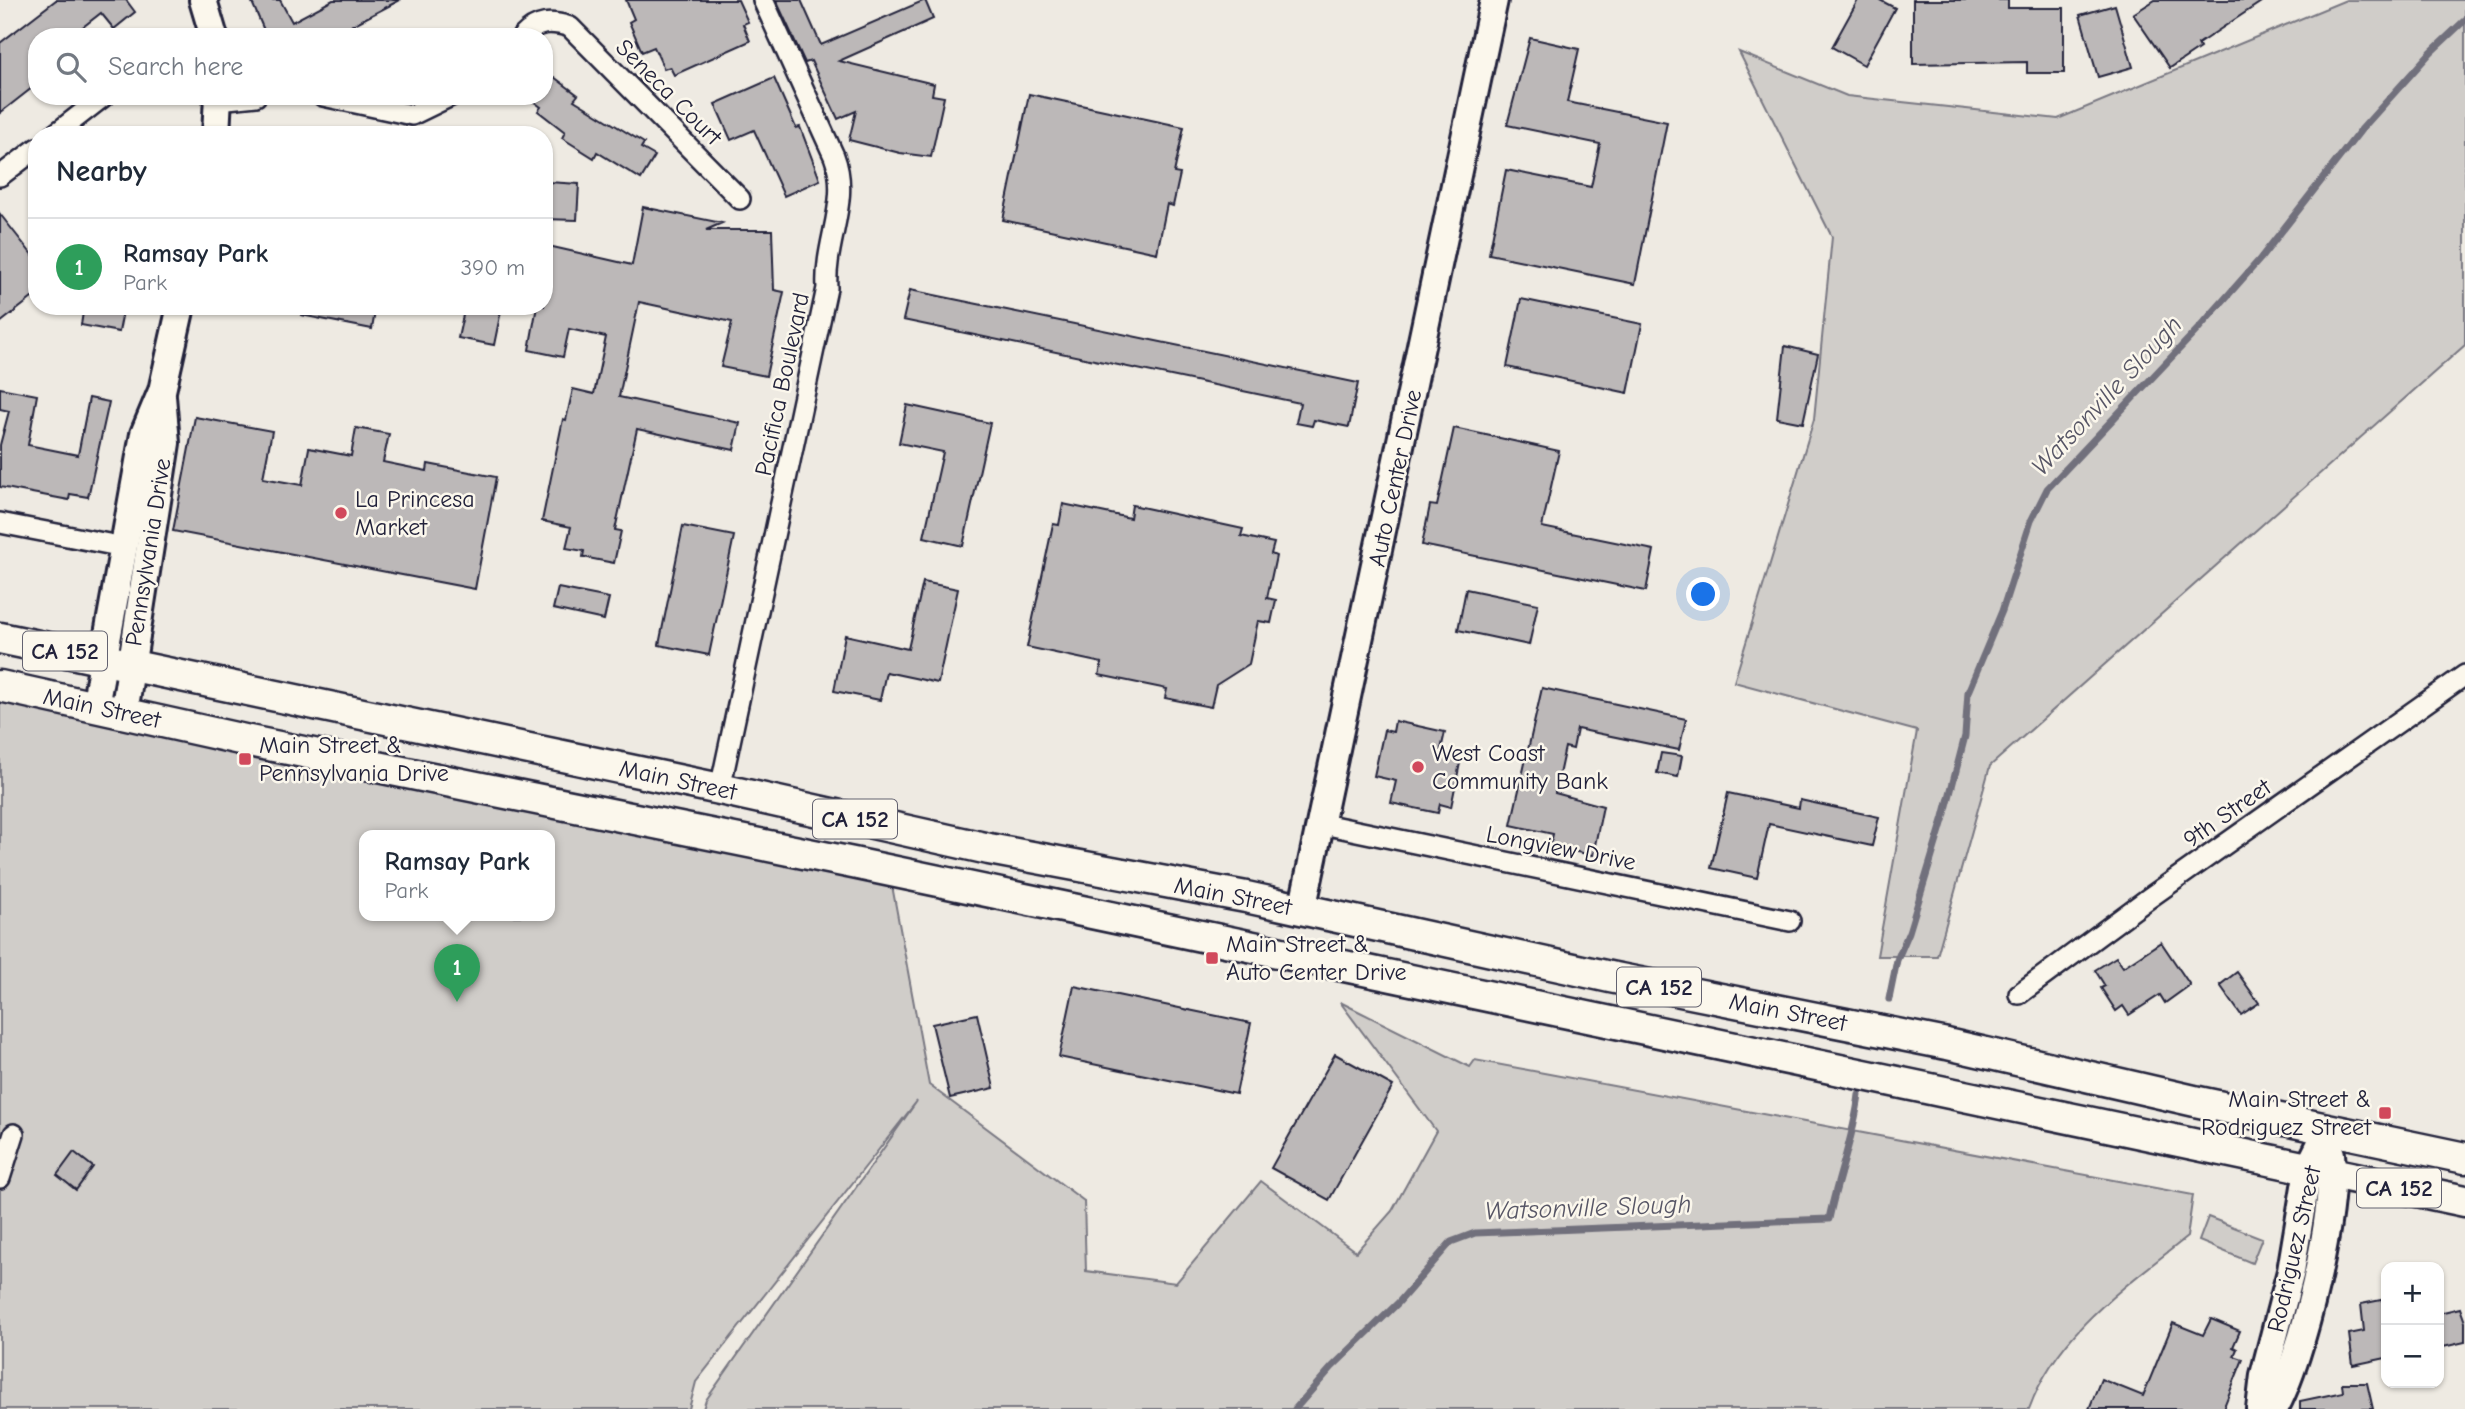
<!DOCTYPE html>
<meta charset="utf-8">
<style>
body{margin:0;font-family:"Comic Neue",sans-serif;background:#f2f2f3;color:#1f2937}
.controls{position:absolute;right:21px;bottom:21px;display:grid;overflow:hidden;border-radius:14px;box-shadow:0 2px 5px #0004}
.controls button{width:63px;height:63px;display:grid;place-items:center;padding:0;border:0;border-bottom:2px solid #e0e1e3;background:#fff;color:#1f2937;font:35px sans-serif}
.you{position:absolute;left:1704px;top:595px;width:24px;height:24px;margin:-18px;border:5px solid #fff;border-radius:50%;background:#1a73e8;box-shadow:0 0 0 10px #1a73e833}
.badge{display:grid;place-items:center;width:46px;height:46px;border-radius:50%;background:#0f766e;color:#fff;font-size:23px;font-weight:700}
.pin{position:absolute;translate:-50% -58px;filter:drop-shadow(0 2px 4px #0008)}
.pin::after{content:'';position:absolute;top:37px;width:24px;height:21px;background:inherit;clip-path:polygon(0 0,100% 0,50% 100%)}
.popup{position:absolute;left:359px;top:830px;width:196px;height:91px;box-sizing:border-box;display:grid;place-content:center;border-radius:14px;background:#fff;filter:drop-shadow(0 2px 5px #0005);font-size:23px;white-space:nowrap;color:#747a83}
.popup b{font-size:26px;color:#1f2937}
.popup::after{content:'';position:absolute;left:50%;top:100%;margin-left:-14px;border:14px solid transparent;border-top-color:#fff}
.list{margin:0;padding:0;list-style:none}
h2{display:flex;justify-content:space-between;align-items:center;height:91px;margin:0;padding:0 28px;font-size:30px}
h2 small{font-size:23px;font-weight:400;color:#747a83}
.list li{display:grid;grid-template-columns:46px 1fr auto;gap:21px;align-items:center;box-sizing:border-box;height:98px;padding:0 28px;border-top:2px solid #e0e1e3}
.list b{display:block;font-size:26px;white-space:nowrap}
.list p{margin:0;font-size:23px;white-space:nowrap;color:#747a83}
.list em{font-size:23px;font-style:normal;color:#747a83}
.icon{flex:none;width:38px;height:38px;fill:none;stroke:currentColor;stroke-width:2;stroke-linecap:round;stroke-linejoin:round}
.map{position:relative;flex:none;width:2465px;height:1409px;overflow:hidden}
.search{position:absolute;background:#fff;box-shadow:0 2px 5px #0004;left:28px;top:28px;width:525px;height:77px;display:flex;align-items:center;gap:18px;box-sizing:border-box;padding:0 24px;border-radius:28px;color:#747a83;font-size:26px}
.panel{position:absolute;background:#fff;box-shadow:0 2px 5px #0004;left:28px;top:126px;width:525px;height:189px;border-radius:28px}
.map>svg:first-child{display:block}
</style>
<div class="map">
<svg width="2465" height="1409" viewBox="0 0 2465 1409">
<rect width="100%" height="100%" fill="#eeeae2"/>
<filter id="ink" filterUnits="userSpaceOnUse"><feTurbulence type="fractalNoise" baseFrequency=".0143" numOctaves="2"/><feDisplacementMap in="SourceGraphic" scale="14" xChannelSelector="R" yChannelSelector="G"/><feConvolveMatrix kernelMatrix="1 2 1 2 8 2 1 2 1" color-interpolation-filters="sRGB"/></filter>
<g filter="url(#ink)">
<g fill="#d0cdc9" stroke="#797882" stroke-width="2" fill-rule="evenodd">
<path d="M2346,0H2465V345L1990,766L1937,956H1877L1917,731L1734,682L1814,419L1832,237L1739,52L1847,96L2058,119Z"/>
<path d="M0,698L891,880L929,1085L1084,1201L1086,1271L1176,1283L1261,1181L1356,1252L1392,1211L1436,1131L1340,1002L1470,1067L1475,1060L2193,1195L2187,1237C2126,1286 2057,1332 2029,1409H703L706,1400L917,1101L696,1382L689,1409H0ZM364,836H550V916H364Z"/>
<path d="M2208,1217L2262,1238L2252,1263L2199,1241Z"/>
</g>
<g fill="none" stroke-linecap="round" stroke-linejoin="round">
<g stroke="#716f7c" stroke-width="7">
<path d="M1889,999L1897,960L1909,932L1944,817L1965,736L1968,692L2002,611L2031,521L2047,489L2199,328L2260,259L2360,131L2431,52L2465,20"/>
<path d="M1295,1409L1332,1367L1399,1302L1451,1242L1475,1233L1829,1219C1837,1178 1854,1137 1859,1095"/>
</g>
</g>
<g fill="#bcb8b8" stroke="#22223b" stroke-width="2">
<path d="M56,0H126L135,12L114,29L101,13L70,37H37V84L0,113V43Z"/>
<path d="M251,0H280L292,22L333,0H400L330,37H263L266,35Z"/>
<path d="M626,0H738L748,22L743,24L750,41L674,75L670,67L664,69L654,47L642,52L629,22L634,19Z"/>
<path d="M776,0H801L821,45L925,0L933,19L839,61L934,84L932,95L944,97L931,157L900,153L849,140L856,111L838,119L811,61L805,63Z"/>
<path d="M1858,0H1880L1895,8L1864,65L1832,47Z"/>
<path d="M1913,0H2008V8H2064V73H2027V62L1913,64Z"/>
<path d="M2155,0H2264L2198,44L2200,48L2170,68L2133,14Z"/>
<path d="M2115,5L2133,67L2098,77L2080,15Z"/>
<path d="M1530,38L1579,49L1567,102L1667,122L1635,284L1489,254L1506,170L1591,187L1600,144L1507,125Z"/>
<path d="M554,77L578,95L574,100L644,143L641,148L655,156L641,179L597,152L594,158L562,138L565,132L538,111L541,107L526,96H544V88Z"/>
<path d="M774,78L796,128L800,127L820,180L784,196L754,130L731,140L715,104Z"/>
<path d="M1029,94L1184,127L1174,173L1180,174L1173,206L1167,204L1157,253L1003,220Z"/>
<path d="M548,182L579,184L577,220L544,219V186Z"/>
<path d="M643,207L722,223L706,230H772L774,290L784,292L766,376L721,367L732,322L639,302L619,397L740,423L734,450L637,429L615,530L621,531L614,563L583,557L584,551L566,548L571,527L542,521L563,419L566,420L573,389L594,394L606,337L569,329L563,357L529,350L537,306H544L548,275H544V245L632,265Z"/>
<path d="M0,214L37,261V294L0,323Z"/>
<path d="M910,290L1358,383L1349,427L1314,420L1312,426L1296,423L1300,403L903,320Z"/>
<path d="M1521,299L1642,324L1628,393L1507,367Z"/>
<path d="M84,306H124L119,332L81,325Z"/>
<path d="M302,306H376L372,329L301,315Z"/>
<path d="M465,306H502L494,345L458,338Z"/>
<path d="M1785,346L1818,354L1803,423L1777,418Z"/>
<path d="M0,388L37,395L28,445L78,455L89,398L109,402L88,497L70,494L69,500L0,487V445L9,411L0,409Z"/>
<path d="M907,405L990,423L963,546L924,537L943,452L899,443Z"/>
<path d="M195,417L272,431L263,478L302,485L309,448L351,456L356,428L389,434L383,462L427,471L428,464L496,477L475,589L173,531Z"/>
<path d="M1454,428L1559,451L1542,527L1654,550L1646,591L1422,545L1430,505L1437,506Z"/>
<path d="M1063,504L1130,518L1132,505L1243,529L1241,536L1274,543L1271,554L1276,556L1267,598L1276,600L1271,623L1258,621L1249,664L1216,685L1211,707L1165,698L1167,689L1099,675L1102,663L1027,647L1053,524L1059,525Z"/>
<path d="M683,526L734,536L709,655L659,645Z"/>
<path d="M923,582L958,589L938,683L886,672L880,700L834,691L845,635L908,649Z"/>
<path d="M558,588L609,598L604,620L553,609Z"/>
<path d="M1466,589L1538,604L1529,645L1458,630Z"/>
<path d="M1542,688L1686,719L1679,750L1577,729L1573,749L1565,747L1555,793L1603,806L1593,855L1550,847L1553,834L1511,825Z"/>
<path d="M1395,721L1445,732L1440,754L1461,758L1451,807L1440,804L1438,813L1391,803L1396,781L1374,776L1384,730L1393,732Z"/>
<path d="M1661,753L1682,756L1678,777L1657,773Z"/>
<path d="M1728,793L1799,808L1800,800L1879,817L1872,846L1769,824L1757,878L1711,868Z"/>
<path d="M2161,942L2190,985L2165,1003L2160,995L2129,1015L2123,1006L2116,1011L2101,988L2105,986L2095,970L2116,957L2123,967Z"/>
<path d="M2237,972L2259,1003L2241,1015L2220,985Z"/>
<path d="M1074,986L1251,1023L1236,1094L1059,1057Z"/>
<path d="M977,1014L994,1088L950,1098L932,1024Z"/>
<path d="M1335,1054L1393,1086L1329,1200L1271,1168Z"/>
<path d="M74,1152L93,1167L76,1190L57,1175Z"/>
<path d="M2386,1299V1358L2353,1365L2349,1334L2364,1331L2361,1304Z"/>
<path d="M2460,1308L2465,1322V1342L2439,1348V1313Z"/>
<path d="M2211,1319L2240,1331L2233,1347L2237,1349L2234,1356L2243,1359L2223,1409H2089L2101,1379L2143,1396L2173,1323L2203,1335Z"/>
<path d="M2342,1383H2367L2373,1409H2300V1401L2343,1392Z"/>
</g>
<g fill="none" stroke-linecap="round" stroke-linejoin="round">
<g stroke="#22223b" stroke-width="24">
<g id="street">
<path d="M522,37C537,21 551,21 570,27L740,199"/>
<path d="M323,96L412,115L451,96"/>
<path d="M218,100L256,96"/>
<path d="M54,135L104,96"/>
<path d="M0,176L37,148"/>
<path d="M0,523L124,547"/>
<path d="M720,789L827,288C824,242 851,200 834,156L763,0"/>
<path d="M1323,824L1790,921"/>
<path d="M2019,994L2149,898L2465,675"/>
<path d="M0,1178L14,1134"/>
</g>
</g>
<g stroke="#22223b" stroke-width="32">
<g id="secondary">
<path d="M203,0L214,37"/>
<path d="M216,135L218,96"/>
<path d="M95,707L144,434L162,391L181,306"/>
<path d="M124,713L166,443L162,396"/>
<path d="M1302,910L1494,0"/>
<path d="M2260,1409L2264,1375L2291,1271L2308,1169L2328,1129"/>
<path d="M2274,1409C2303,1358 2337,1211 2331,1154"/>
</g>
</g>
<g stroke="#22223b" stroke-width="35">
<g id="primary">
<path d="M0,638L720,789L989,849L1246,897L1610,977L1947,1044L2199,1102L2465,1158"/>
<path d="M0,686L249,741L853,863L2465,1201"/>
</g>
</g>
<use href="#street" stroke="#fbf7ec" stroke-width="19"/>
<use href="#secondary" stroke="#fbf7ec" stroke-width="26"/>
<use href="#primary" stroke="#fbf7ec" stroke-width="30"/>
</g>
</g>
<g fill="#d1495b" stroke="#fbf7ec" stroke-width="2.5">
<circle cx="341" cy="513" r="7"/>
<rect x="238" y="752" width="14" height="14" rx="3.5"/>
<circle cx="1418" cy="767" r="7"/>
<rect x="1205" y="951" width="14" height="14" rx="3.5"/>
<rect x="2378" y="1106" width="14" height="14" rx="3.5"/>
</g>
<g text-anchor="middle" dominant-baseline="central" stroke-width="5" stroke-linejoin="round" paint-order="stroke">
<g fill="#fbf7ec" stroke="#636270" stroke-width="2">
<rect x="23" y="631.5" width="84" height="39" rx="5"/>
<rect x="813" y="799.5" width="84" height="39" rx="5"/>
<rect x="1617" y="967.5" width="84" height="39" rx="5"/>
<rect x="2357" y="1168.5" width="84" height="39" rx="5"/>
</g>
<g font-size="23" font-weight="bold" fill="#22223b">
<text x="65" y="651">CA 152</text>
<text x="855" y="819">CA 152</text>
<text x="1659" y="987">CA 152</text>
<text x="2399" y="1188">CA 152</text>
</g>
<g font-size="24" fill="#22223b" stroke="#fbf7ec">
<text transform="translate(669 92) rotate(45)">Seneca Court</text>
<text transform="translate(782 384) rotate(-78)">Pacifica Boulevard</text>
<text transform="translate(1395 478) rotate(-78)">Auto Center Drive</text>
<text transform="translate(148 552) rotate(-81)">Pennsylvania Drive</text>
<text transform="translate(102 708) rotate(12)">Main Street</text>
<text transform="translate(678 780) rotate(12)">Main Street</text>
<text transform="translate(2227 813) rotate(-35)">9th Street</text>
<text transform="translate(1561 848) rotate(11)">Longview Drive</text>
<text transform="translate(1233 896) rotate(11)">Main Street</text>
<text transform="translate(1788 1012) rotate(11)">Main Street</text>
<text transform="translate(2294 1249) rotate(-77)">Rodriguez Street</text>
</g>
<g font-size="24" fill="#22223b" stroke="#fbf7ec" text-anchor="start">
<text x="355" y="499">La Princesa<tspan x="355" dy="28">Market</tspan></text>
<text x="259" y="745">Main Street &amp;<tspan x="259" dy="28">Pennsylvania Drive</tspan></text>
<text x="1432" y="753">West Coast<tspan x="1432" dy="28">Community Bank</tspan></text>
<text x="1226" y="944">Main Street &amp;<tspan x="1226" dy="28">Auto Center Drive</tspan></text>
<text x="2371" y="1099" text-anchor="end">Main Street &amp;<tspan x="2371" dy="28">Rodriguez Street</tspan></text>
</g>
<g font-size="26" font-style="italic" fill="#575666" stroke="#fbf7ec">
<text transform="translate(2107 396) rotate(-47)">Watsonville Slough</text>
<text transform="translate(1588 1208) rotate(-2)">Watsonville Slough</text>
</g>
</g>
</svg>
<div class="controls">
<button>+</button>
<button>−</button>
</div>
<div class="you"></div>
<div class="pin badge" style="left:457px;top:1002px;background:#2e9e5b">1</div>
<div class="popup"><b>Ramsay Park</b>Park</div>
<div class="search"><svg class="icon" aria-label="search" viewBox="0 0 24 24"><circle cx="10" cy="10" r="6"/><path d="M15 15l6 6"/></svg>Search here</div>
<section class="panel">
<h2>Nearby<small></small></h2>
<ul class="list">
<li><span class="badge" style="background:#2e9e5b">1</span><div><b>Ramsay Park</b><p>Park</p></div><em>390 m</em></li>
</ul>
</section>
</div>
